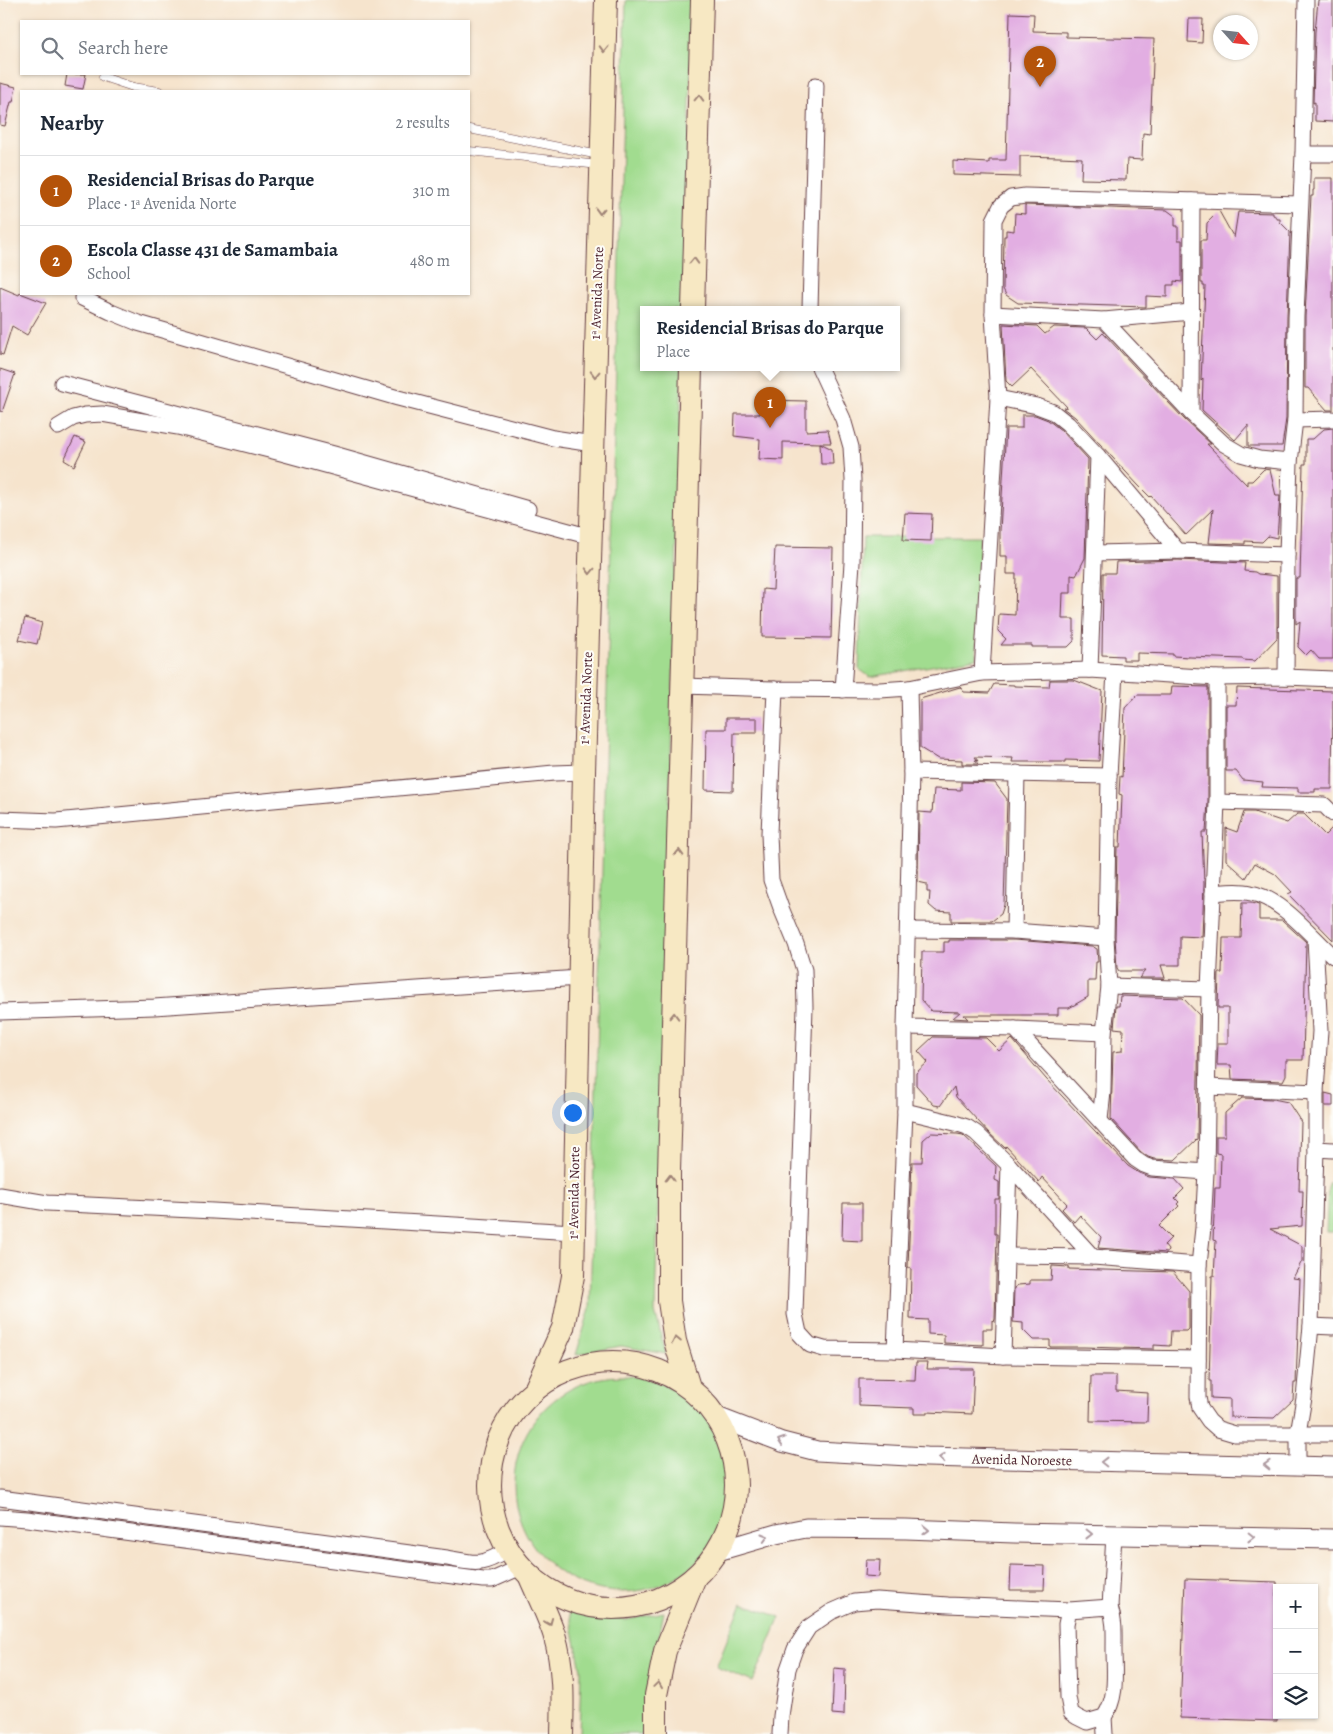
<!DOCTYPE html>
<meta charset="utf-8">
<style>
body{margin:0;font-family:Alegreya,serif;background:#f2f2f3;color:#1f2937}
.controls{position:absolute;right:15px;bottom:15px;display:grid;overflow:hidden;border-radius:0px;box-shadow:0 1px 4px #0004}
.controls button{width:45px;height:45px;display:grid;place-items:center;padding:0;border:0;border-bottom:1px solid #e0e1e3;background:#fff;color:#1f2937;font:25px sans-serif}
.compass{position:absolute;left:1213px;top:15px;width:45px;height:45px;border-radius:50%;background:#fff;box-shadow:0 1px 4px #0004;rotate:117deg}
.you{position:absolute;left:572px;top:1112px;width:18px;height:18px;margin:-12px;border:4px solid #fff;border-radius:50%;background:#1a73e8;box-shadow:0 0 0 8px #1a73e833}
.badge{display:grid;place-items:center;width:32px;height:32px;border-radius:50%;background:#b45309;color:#fff;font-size:16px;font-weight:700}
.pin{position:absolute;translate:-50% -41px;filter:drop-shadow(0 1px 2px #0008)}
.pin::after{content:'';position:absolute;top:26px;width:18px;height:15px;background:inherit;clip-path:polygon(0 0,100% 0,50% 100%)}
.popup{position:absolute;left:640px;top:306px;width:260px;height:65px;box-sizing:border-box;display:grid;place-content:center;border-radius:0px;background:#fff;filter:drop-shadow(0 1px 4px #0005);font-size:16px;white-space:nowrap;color:#747a83}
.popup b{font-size:19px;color:#1f2937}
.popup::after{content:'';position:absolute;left:50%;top:100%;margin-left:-10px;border:10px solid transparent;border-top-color:#fff}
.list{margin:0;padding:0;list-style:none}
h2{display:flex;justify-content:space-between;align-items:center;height:65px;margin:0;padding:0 20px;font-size:21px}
h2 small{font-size:16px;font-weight:400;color:#747a83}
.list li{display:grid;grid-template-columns:32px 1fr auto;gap:15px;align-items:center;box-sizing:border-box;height:70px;padding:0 20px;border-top:1px solid #e0e1e3}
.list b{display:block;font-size:19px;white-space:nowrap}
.list p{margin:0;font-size:16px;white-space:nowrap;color:#747a83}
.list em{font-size:16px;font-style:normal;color:#747a83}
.icon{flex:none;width:28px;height:28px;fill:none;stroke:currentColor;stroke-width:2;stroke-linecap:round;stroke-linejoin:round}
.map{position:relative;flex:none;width:1333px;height:1734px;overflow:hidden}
.search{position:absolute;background:#fff;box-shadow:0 1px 4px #0004;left:20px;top:20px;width:450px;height:55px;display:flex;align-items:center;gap:12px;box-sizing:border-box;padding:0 18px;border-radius:0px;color:#747a83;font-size:19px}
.panel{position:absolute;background:#fff;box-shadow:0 1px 4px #0004;left:20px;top:90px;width:450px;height:205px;border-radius:0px}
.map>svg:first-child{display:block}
</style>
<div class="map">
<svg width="1333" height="1734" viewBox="0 0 1333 1734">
<rect width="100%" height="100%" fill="#fdfcf7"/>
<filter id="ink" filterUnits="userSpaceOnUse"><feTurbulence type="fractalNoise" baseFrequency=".02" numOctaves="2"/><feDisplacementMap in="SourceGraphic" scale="10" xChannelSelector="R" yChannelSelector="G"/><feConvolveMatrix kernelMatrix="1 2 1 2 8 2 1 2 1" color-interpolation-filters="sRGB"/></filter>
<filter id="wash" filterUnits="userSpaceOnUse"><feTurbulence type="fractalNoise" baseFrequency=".0096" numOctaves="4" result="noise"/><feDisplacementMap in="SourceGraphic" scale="20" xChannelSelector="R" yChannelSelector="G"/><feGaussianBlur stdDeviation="1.12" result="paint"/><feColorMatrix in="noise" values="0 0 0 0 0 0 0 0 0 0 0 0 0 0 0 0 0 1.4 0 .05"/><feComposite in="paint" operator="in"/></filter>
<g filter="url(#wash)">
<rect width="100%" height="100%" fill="#f6e4cd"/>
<g fill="#a1dc8f" stroke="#767e5d">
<path d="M626,0H693L684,309H644V367H682L655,1312L666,1354L621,1346L576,1355L590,1308Z"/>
<path d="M863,537H980L976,658L870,677L859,669Z"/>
<path d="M1328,1183H1333V1232H1326Z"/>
<circle cx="622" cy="1484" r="108"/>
<path d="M742,1603L780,1617L753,1682L716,1667Z"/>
<path d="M568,1606L592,1614L626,1620L664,1612L650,1680L649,1734H579L581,1670Z"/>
</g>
<g id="blocks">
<g fill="#e2aee2">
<path d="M1318,0H1333V122L1315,121V102L1313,103L1315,32Z"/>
<path d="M1010,13L1034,14L1033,31L1066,32V37L1154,39L1150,134L1143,133L1142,160L1127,159L1126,180L1081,179L1082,158L1059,157L1020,156V177L953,175V161L989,163V160H1006Z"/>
<path d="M1189,19H1203L1202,43L1188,42Z"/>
<path d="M67,74H86L83,89L65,86Z"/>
<path d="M0,83L16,87L13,102H11L5,126L0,125Z"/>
<path d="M1314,178H1333V410H1327L1308,388H1305V317L1311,196H1313V190H1314Z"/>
<path d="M1025,205L1167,210L1175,216V226H1178V240H1182V282L1174,281V285H1167V297L1146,296V307L1018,303L1006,295L1003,289L1004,236H1006V230L1014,231L1015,213L1025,214Z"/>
<path d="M1219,211L1234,238L1238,212L1273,213V215L1277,217V219H1280V222L1290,232L1287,317L1286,419L1282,446H1248V425L1235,440L1202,410L1203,379L1201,381L1205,286H1203V283H1201V240H1206L1207,223Z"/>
<path d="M0,287L19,295L20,293L46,303L27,335L12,326L3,355L0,354Z"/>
<path d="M1003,324L1037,326L1045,334L1054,327L1086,328L1097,339L1103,333L1184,419L1211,444H1207L1247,485V481H1252L1264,469L1270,470L1276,496H1280L1277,538L1268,536L1262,542L1245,541V544L1209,543L1213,509L1186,535L1151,496L1150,497L1138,485L1075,417L1063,408L1067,407L1031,369L1012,387L1006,381Z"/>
<path d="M0,369L15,374L2,412L0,411Z"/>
<path d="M761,400L806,401V431L828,430L831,443H820L832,449L833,464H821L820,443L783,442V460L759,459L760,439L734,436L735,414H760Z"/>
<path d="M1022,415H1035L1048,420L1062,431L1088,459L1085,558L1076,576L1071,575V593H1063L1062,619H1074V641L1068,647H1032V645H1001L1006,639L998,631L999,614L1015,615L1016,574H1007V556H1000V531L1006,428H1022Z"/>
<path d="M1333,428V659H1319L1311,650L1306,655L1298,647L1300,621L1296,624V578H1300L1303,464H1306V439H1313L1324,429Z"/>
<path d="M75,437L86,442L74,466L64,460Z"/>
<path d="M905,513L932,514L931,541L903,540Z"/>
<path d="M775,547L833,548L831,638L762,637L763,589L773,590Z"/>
<path d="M1178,560L1245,563L1244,571L1255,572L1258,574L1277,576V638L1255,661L1243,660V659L1190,657L1173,656V654L1137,653V660H1123V656L1102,655L1103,573H1115L1116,562Z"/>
<path d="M25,618L42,623L37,644L19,640Z"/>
<path d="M1050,680H1074L1102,691L1099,761L1065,760V762H1012L1013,758L975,757L978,761L975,760L978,764H962V760L938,759L920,748V699L960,687L964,692L989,693L994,684L1014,685V686L1049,687Z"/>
<path d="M1172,686L1208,687V802L1206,832H1202L1204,884L1202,937L1180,936V965H1161L1165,978H1139L1145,971H1119L1117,968L1115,938L1117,847H1120L1122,795L1119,794L1120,776L1122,777L1125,708L1137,695H1171Z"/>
<path d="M1237,688L1333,691L1332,789H1315V792H1298V788L1262,787L1263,782L1243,780L1236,771H1226V705H1236Z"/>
<path d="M726,718H757V733H734L733,791L705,790L706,729H726Z"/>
<path d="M961,782L995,783L1007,799L1004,905L1001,914L992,921H951V912L936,911L929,905L930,892H927V884L918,882L919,812L932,813L934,789L961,790Z"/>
<path d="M1244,812H1254L1287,823L1297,814H1304L1325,835L1333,827V940L1288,894L1292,892L1275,874L1255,863L1246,878L1226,860V828L1237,832Z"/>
<path d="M1242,903H1251L1259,905V920H1282L1306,942L1303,1060H1286V1075L1283,1081L1232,1079L1231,1065H1217L1218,1043H1228V1008H1218L1219,973H1222L1223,938H1241Z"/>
<path d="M949,940H1014L1092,946L1097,949L1098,962H1096L1095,981H1088V997L1069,1008H1058V1015H964L968,1019L953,1018L960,1012L931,1011L921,1000L922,952H944V942H949Z"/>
<path d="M1120,996L1183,998L1199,1015L1197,1139L1175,1160L1154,1159L1148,1157L1141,1152L1111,1119L1113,1052L1122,1051L1123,1029L1114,1028L1116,1006H1119Z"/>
<path d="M933,1037L986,1038L999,1051L1012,1039L1046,1079L1128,1166L1139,1173L1149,1177L1175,1179L1184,1189L1175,1198L1179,1202L1177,1204L1179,1206L1159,1226L1171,1238L1164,1245L1168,1250L1167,1253L1098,1248L1101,1237L1080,1215L1074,1222L1062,1209L1067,1204L1042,1177L1039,1182L1006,1146L1005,1148L989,1133L956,1097L954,1087L940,1106L934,1105L916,1085V1073L928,1062L918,1051Z"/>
<path d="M1325,1093L1333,1095V1106H1325Z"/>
<path d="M1242,1098L1273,1099L1288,1102L1301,1122L1299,1191H1303L1302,1226L1270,1229L1302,1246V1261L1293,1278L1300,1279L1296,1383H1294L1293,1400L1274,1418L1230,1417V1399L1211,1398V1381H1209L1212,1276H1214L1216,1241L1213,1240L1215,1188H1220L1221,1154L1216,1153V1136H1225V1113Z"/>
<path d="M931,1133L957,1134L963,1135L996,1166L995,1180L999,1182V1199H995V1234H997L995,1319L994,1322L992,1320V1329H983V1345L944,1343V1335L928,1334V1320L910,1319L911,1268L908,1267L912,1162H922L923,1140Z"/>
<path d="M843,1203H862V1241L842,1240Z"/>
<path d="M1052,1266L1069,1267V1269L1173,1272L1189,1291V1329L1187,1331H1171L1170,1346L1154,1345V1349L1084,1347H1050V1340H1033L1023,1330V1323L1013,1322L1014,1288L1018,1285L1030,1284V1280H1051Z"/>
<path d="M916,1362H928L927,1369H974L972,1414L927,1412V1414H914V1408L859,1406V1379L915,1380Z"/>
<path d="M1091,1376H1116V1391L1148,1393L1147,1422L1090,1421Z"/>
<path d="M866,1560H880L879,1577L865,1576Z"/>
<path d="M1011,1565L1045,1566L1044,1590H1010Z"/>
<path d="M1185,1579L1277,1582V1721L1180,1718Z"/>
<path d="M834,1668L845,1669L844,1715L832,1714Z"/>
</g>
</g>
</g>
<g filter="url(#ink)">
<use href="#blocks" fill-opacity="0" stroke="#643d43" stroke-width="1"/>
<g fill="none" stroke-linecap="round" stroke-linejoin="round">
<g stroke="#643d43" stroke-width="9">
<g id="service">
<path d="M103,77L133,87L159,91"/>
<path d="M469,129L599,155"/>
<path d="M469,151L599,165"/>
</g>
</g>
<g stroke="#643d43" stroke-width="17">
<g id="minor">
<path d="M1303,154H1333"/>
<path d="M82,298L111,312L138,323L398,398L553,438L593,444"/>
<path d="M810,309L816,85"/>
<path d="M993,314L1104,320L1191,413L1224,444L1241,454L1259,459L1290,462"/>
<path d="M1104,320L1191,312"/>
<path d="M819,367L843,419L851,447L853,480L852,563L843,690"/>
<path d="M62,383L334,454L528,509"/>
<path d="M998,398L1037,406L1053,412L1068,424L1098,456L1178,551"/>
<path d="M1191,413L1192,201"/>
<path d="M1295,420L1333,419"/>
<path d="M58,427L73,418L85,415L102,414L178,427L281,453L591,537"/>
<path d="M1096,553L1178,551L1287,555"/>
<path d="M1090,670L1098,456"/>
<path d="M982,673L998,398L993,314L994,220L1001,206L1011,198L1025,196L1300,204"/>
<path d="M1286,677L1287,555L1290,462L1295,420L1296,317L1303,154L1306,0"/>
<path d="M1217,678V802L1209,989L1206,1172L1203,1228L1199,1265L1198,1397L1200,1408L1209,1421L1218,1429L1235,1434H1333"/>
<path d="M683,686L775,689L880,690L909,688L982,673L1090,670L1217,678L1286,677L1333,679"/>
<path d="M775,689L769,834L771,880L781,908L796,944L804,970L805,1007L795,1314L799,1333L810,1345L824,1349L895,1350L1003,1356L1198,1359"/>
<path d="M911,772L1109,776"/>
<path d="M1217,802L1324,805L1333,814"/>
<path d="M0,819L56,821L554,773L584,772"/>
<path d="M1213,893C1225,892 1239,890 1251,893C1282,899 1310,935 1333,956"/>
<path d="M908,930L1014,931L1106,938"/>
<path d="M1014,931L1017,773"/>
<path d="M1109,986L1209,989"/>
<path d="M0,1012L154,1007L579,978"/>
<path d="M905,1027L1015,1029L1135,1159L1144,1165L1152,1168L1206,1172"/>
<path d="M1015,1029L1104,1033"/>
<path d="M1208,1087L1316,1092"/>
<path d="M905,1111L955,1123L967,1127L976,1133L1009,1165L1093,1257L1199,1265"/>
<path d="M1100,1120L1103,1092L1104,1033L1109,986L1106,938L1109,776L1115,672"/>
<path d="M1316,1149L1333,1150"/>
<path d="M0,1195L47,1203L213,1211L574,1232"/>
<path d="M1007,1256L1093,1257"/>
<path d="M1311,1326L1333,1327"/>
<path d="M895,1350L905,1111V1027L911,772L909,688"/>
<path d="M1003,1356L1009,1165"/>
<path d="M1298,1466V1433L1304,1398L1311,1326L1316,1149V1092L1320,1031L1315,939"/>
<path d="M0,1498L447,1558C478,1564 481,1566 508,1550"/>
<path d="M0,1517L27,1519L483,1580H492L521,1567"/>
<path d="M1110,1607C1115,1622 1114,1633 1114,1649C1114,1672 1118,1697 1104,1717L1087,1722L1077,1717L1071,1713L1068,1697L1066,1624L1069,1610Z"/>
<path d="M1110,1607L1114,1534"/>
<path d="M1104,1717L1105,1734"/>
<path d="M780,1734L781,1716L788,1669L795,1649L809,1627L831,1612L854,1602L877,1600L948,1605L1069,1610"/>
</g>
</g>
<g stroke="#643d43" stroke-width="21">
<g id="tertiary">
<path d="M717,1417L782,1442L817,1451L927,1457L1333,1467"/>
<path d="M718,1551L776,1534L806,1528L906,1529L1014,1533L1333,1539"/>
</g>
</g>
<g stroke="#643d43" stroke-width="24">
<g id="secondary">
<path d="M693,309L702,0"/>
<circle cx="613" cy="1485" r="123"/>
<path d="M689,1387L675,1341L669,1301V1172L691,367"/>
<path d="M535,1390L563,1328L573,1276L584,772L606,0"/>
<path d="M530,1577C538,1596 548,1615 554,1634C564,1667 563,1700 562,1734"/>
<path d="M656,1734V1695L665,1651L695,1577"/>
</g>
</g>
<use href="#service" stroke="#fff" stroke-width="8"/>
<use href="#minor" stroke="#fff" stroke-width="15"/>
<use href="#tertiary" stroke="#fff" stroke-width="19"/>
<use href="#secondary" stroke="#f7e8c3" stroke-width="22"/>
</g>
<defs><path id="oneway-chevron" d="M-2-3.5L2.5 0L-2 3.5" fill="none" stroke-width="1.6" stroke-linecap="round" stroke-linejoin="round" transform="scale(1.25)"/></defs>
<g stroke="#a08477">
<use href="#oneway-chevron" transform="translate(604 49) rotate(92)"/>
<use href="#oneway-chevron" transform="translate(699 98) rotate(-88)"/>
<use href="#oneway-chevron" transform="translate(600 211) rotate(92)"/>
<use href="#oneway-chevron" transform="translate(694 261) rotate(-88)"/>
<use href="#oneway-chevron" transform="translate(595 374) rotate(92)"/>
<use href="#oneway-chevron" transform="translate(590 571) rotate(92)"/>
<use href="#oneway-chevron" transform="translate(679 853) rotate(-88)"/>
<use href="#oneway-chevron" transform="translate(674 1016) rotate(-88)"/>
<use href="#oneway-chevron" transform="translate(670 1178) rotate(-90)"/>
<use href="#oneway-chevron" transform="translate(676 1340) rotate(-102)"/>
<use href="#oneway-chevron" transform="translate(549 1622) rotate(68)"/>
<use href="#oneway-chevron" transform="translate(658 1685) rotate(-82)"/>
</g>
<g stroke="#ae9aa0">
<use href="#oneway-chevron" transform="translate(781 1441) rotate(-162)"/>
<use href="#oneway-chevron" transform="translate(942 1458) rotate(-178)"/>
<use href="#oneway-chevron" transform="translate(1104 1462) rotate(-179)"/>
<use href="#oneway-chevron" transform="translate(1267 1465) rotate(-178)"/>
<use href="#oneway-chevron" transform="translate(926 1530) rotate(2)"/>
<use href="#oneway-chevron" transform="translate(1089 1534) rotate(1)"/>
<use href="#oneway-chevron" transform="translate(765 1537) rotate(-16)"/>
<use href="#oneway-chevron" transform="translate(1251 1537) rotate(1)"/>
</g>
</g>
<g text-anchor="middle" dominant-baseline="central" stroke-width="4" stroke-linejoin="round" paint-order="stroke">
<g font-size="14" fill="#4a1f2b" stroke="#fdfcf7">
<text transform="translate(597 293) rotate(-88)">1ᵃ Avenida Norte</text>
<text transform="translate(586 698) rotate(-88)">1ᵃ Avenida Norte</text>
<text transform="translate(574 1193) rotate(-89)">1ᵃ Avenida Norte</text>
<text transform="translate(1022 1460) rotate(1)">Avenida Noroeste</text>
</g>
</g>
</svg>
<div class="controls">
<button>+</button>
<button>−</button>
<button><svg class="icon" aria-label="layers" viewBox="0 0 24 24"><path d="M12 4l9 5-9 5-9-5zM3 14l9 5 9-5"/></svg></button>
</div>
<svg class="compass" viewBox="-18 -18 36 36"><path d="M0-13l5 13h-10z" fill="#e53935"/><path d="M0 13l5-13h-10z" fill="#747a83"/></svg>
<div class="you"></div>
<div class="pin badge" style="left:770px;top:428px">1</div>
<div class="popup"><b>Residencial Brisas do Parque</b>Place</div>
<div class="pin badge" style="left:1040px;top:87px">2</div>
<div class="search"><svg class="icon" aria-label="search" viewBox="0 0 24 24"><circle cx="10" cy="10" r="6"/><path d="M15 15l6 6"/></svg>Search here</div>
<section class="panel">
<h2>Nearby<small>2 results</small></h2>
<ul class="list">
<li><span class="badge">1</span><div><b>Residencial Brisas do Parque</b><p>Place · 1ᵃ Avenida Norte</p></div><em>310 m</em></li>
<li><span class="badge">2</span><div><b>Escola Classe 431 de Samambaia</b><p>School</p></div><em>480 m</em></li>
</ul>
</section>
</div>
